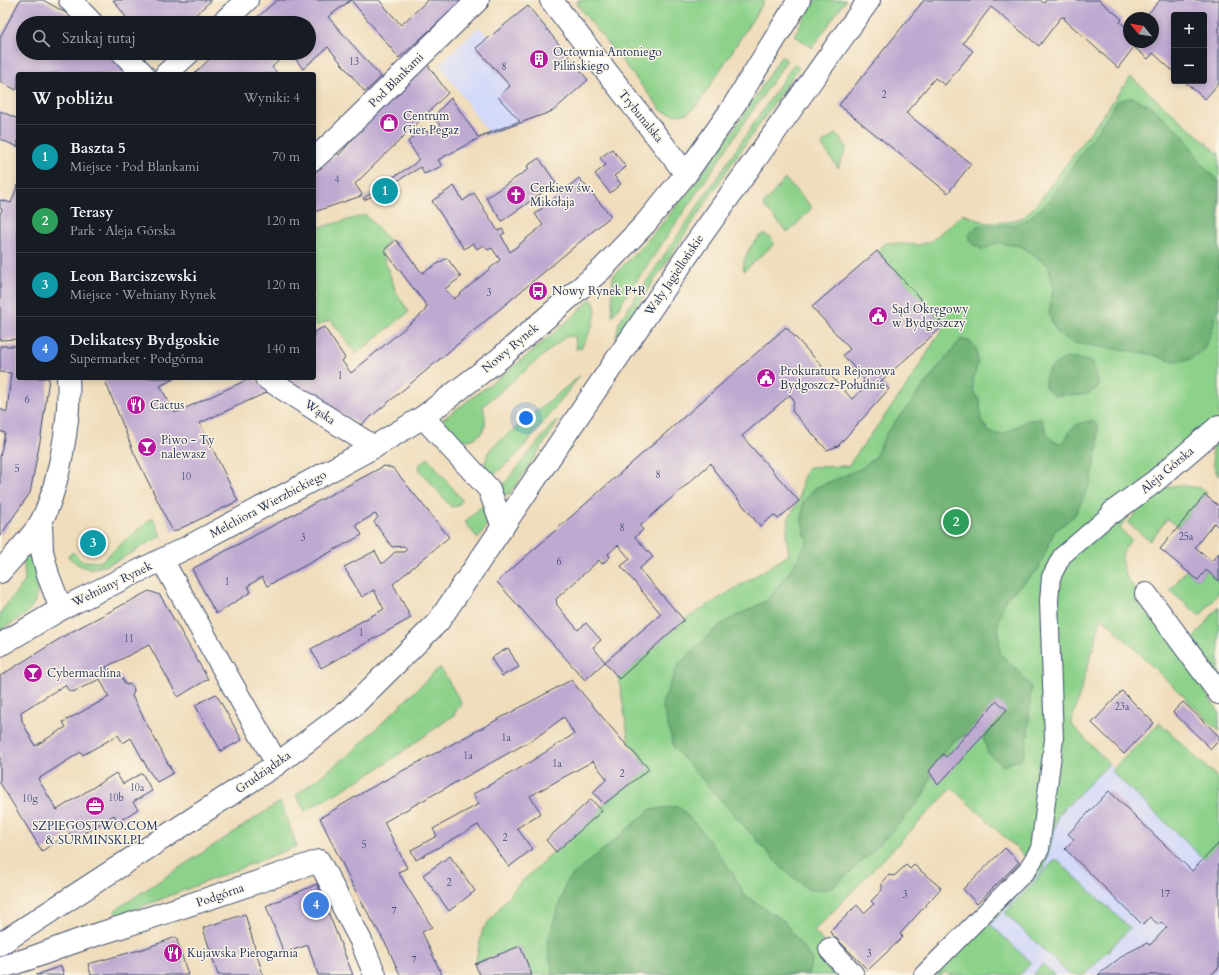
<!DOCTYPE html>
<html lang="pl">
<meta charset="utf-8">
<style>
body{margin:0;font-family:Cardo,serif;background:#20242c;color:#f1f3f6}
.controls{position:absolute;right:12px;top:12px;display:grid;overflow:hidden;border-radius:4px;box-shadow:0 2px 6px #0003}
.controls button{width:36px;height:36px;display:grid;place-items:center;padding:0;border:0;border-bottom:1px solid #363941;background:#171b24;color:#f1f3f6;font:20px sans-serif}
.compass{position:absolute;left:1123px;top:12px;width:36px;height:36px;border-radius:50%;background:#171b24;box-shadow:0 2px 6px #0003;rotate:300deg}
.you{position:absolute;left:526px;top:418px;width:14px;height:14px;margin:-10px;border:3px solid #fff;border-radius:50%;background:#1a73e8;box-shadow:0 0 0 6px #1a73e833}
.badge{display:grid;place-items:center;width:26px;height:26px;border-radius:50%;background:#d690ce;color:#fff;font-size:13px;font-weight:700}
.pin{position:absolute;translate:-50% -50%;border:2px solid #fff;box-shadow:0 1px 4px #0006}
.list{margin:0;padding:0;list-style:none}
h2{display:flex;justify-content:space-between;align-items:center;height:52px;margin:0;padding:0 16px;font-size:17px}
h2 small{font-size:13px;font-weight:400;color:#9ea1a6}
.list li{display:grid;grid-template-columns:26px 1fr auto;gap:12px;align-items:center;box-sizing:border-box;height:64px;padding:0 16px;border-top:1px solid #363941}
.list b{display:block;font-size:15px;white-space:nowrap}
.list p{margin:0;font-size:13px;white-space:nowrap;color:#9ea1a6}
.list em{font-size:13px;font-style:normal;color:#9ea1a6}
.icon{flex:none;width:22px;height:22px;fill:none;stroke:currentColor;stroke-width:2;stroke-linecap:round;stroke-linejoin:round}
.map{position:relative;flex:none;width:1219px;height:975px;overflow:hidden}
.search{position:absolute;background:#171b24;box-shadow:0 2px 6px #0003;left:16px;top:16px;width:300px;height:44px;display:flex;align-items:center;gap:10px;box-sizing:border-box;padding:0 14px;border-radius:22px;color:#9ea1a6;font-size:15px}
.panel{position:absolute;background:#171b24;box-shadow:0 2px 6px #0003;left:16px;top:72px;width:300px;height:308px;border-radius:4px}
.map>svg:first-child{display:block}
</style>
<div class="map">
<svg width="1219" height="975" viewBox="0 0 1219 975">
<rect width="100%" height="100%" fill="#fcf5e5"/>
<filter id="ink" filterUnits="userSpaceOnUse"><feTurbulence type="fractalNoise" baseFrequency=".025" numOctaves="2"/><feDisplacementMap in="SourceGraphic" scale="8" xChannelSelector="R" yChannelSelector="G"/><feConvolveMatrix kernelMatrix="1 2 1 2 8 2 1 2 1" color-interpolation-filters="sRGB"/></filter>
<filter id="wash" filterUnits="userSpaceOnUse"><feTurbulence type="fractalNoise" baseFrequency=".012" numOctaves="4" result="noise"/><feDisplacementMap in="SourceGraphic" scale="16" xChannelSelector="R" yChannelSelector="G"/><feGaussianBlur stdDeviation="0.9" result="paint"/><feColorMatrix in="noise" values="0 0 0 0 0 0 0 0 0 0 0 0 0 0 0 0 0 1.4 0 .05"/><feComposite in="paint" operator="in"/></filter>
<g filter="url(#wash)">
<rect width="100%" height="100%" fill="#efddbc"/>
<g fill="#d3d9f9">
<path d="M528,6L588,80L553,111L552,110L488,133L440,64L479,27L489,37Z"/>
<path d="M1160,723L1219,779V975H948L990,924L1044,869L1071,724L1113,768Z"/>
</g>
<g fill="#8dd28b" stroke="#548074">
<path d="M578,0H765L699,103C687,117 680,117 662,111L578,6Z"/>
<path d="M815,0H846L812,48L794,35Z"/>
<path d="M781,56L787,60L612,317L613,276C680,211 732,135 781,56Z"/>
<path d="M794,64L799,67L726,172L616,338L619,322Z"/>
<path d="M1131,77L1219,154V424L1154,482L1120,528L1131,540C1120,554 1119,561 1127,578L1219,712V731L1102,617L1071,724L1109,764L1058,815L1044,869L990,924L1031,963L1020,975H948L945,972L941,975H915L1028,859L952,788L814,931L853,975H532L520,946L475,964L483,929L516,887L604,804L648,769L629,742L619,679L684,620L789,555L786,536L789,517L799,501L802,481L808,467L848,466L908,384L944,326L877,251L886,243L918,245L931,241L963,214L987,223L1008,222L1024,217L1037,204Z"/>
<path d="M836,134L847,147L838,168L821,144Z"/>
<path d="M785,179L811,206V209L789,232L785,230L763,205Z"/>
<path d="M366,215L389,240L381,251L397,294L409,312L356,354L331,320L316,326L314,319V229Z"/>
<path d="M764,234L771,238L774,244L744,271C740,261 754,238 764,234Z"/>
<path d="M591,299C604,310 587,337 581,348L576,349L575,336L565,337L483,406C484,412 486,419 485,425C483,437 467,444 457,438C451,434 446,428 441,423L442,420C494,382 545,344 591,299Z"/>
<path d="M580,376L516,456L491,477L484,466L488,453L492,447Z"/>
<path d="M556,420L559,421L510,494H504L500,489Z"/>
<path d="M1219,443V477C1213,467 1211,456 1213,444Z"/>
<path d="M428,458L462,500L458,506L451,507L419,469L420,464Z"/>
<path d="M1180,485L1200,488L1207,493L1178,527L1167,519L1150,541L1128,523C1144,503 1153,488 1180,485Z"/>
<path d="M486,502C490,520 489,524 478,539L465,522Z"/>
<path d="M153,517L161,536C143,545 109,570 89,568C80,567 73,562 68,556L73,552L82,561L100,562Z"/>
<path d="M29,553C38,572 44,597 26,614C19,620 8,625 0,630V613L25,581L23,556Z"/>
<path d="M1186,570L1198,580L1206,570L1219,581V592L1200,616L1170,591Z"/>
<path d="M1219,606V677L1193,639Z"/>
<path d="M440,667L461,702L454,715L378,769L305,811L296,795L352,752Z"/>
<path d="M1160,723L1219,779V843L1204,859L1111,771Z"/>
<path d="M280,802L297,846L118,916L115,910Z"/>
<path d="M1056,859L1130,928L1085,975H1070L1005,913Z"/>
<path d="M1043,964L1054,975H1033Z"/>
</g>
<g fill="#72b477" stroke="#46726a">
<path d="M1132,97L1152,107L1182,134L1206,169L1219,182V306L1216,310L1212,332L1204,349L1189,360L1171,361L1151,354L1073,343L1057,333L1049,314L1053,289L1049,266L1021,246L997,243L983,250L971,243L969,235L977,226L1012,225L1028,219L1047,203L1118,101Z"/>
<path d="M961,339L971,342L976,348L978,362L973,380V391L980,401L981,420L989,432L1002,435L1028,420L1042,419C1046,430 1049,446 1064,442C1072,426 1074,423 1092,421L1098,426V445L1091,481L1075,515L1054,532L1038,570L1006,598L998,621L1000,654L1017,669L1031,687L1028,735L1023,758L1003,766L988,753L984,739L971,732C936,748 938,766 923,795C916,809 843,883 830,888C824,890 816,890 809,890L783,869L674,748L662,704L678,665L721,624L768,600L792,568L807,542L802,522L803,502L815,488L862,468L875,457L887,432Z"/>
<path d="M1068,357L1093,362L1099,386C1082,402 1074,391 1055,396L1045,387C1045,367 1053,366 1068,357Z"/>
<path d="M679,806L704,834L733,873L744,895L784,921L812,960L808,974L553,975L547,943L567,880L650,810Z"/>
</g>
<g id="blocks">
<g fill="#bea9d1" fill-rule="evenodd">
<path d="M20,0H43L73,17L79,23H23V53H113L128,74H18V87L16,90L0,81V37Z"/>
<path d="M113,0H212L186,23H119L126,17Z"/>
<path d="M277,0H351L328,17L381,77L365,92L328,47L303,69L291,53H309V23H251Z"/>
<path d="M351,0H379L401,25L428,0H463L399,58Z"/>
<path d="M924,0H1040L1044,3L1046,0H1099L1122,19L1120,22L1129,29V42H1153V18H1144L1160,0H1219V83L1205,99L1184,81H1204V15H1174V72L1153,53L1148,59L1134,47L1118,68L1064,19L1065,17H1061L1039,46L991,7L963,43L973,51L945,85L935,78L906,113L971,164L948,193L839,105Z"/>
<path d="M528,6L588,80L553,111L479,138L438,160L442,166L424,174L421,167L390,185L389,195L379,193L364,200L363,198L383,188L382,180L390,179L413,165L419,159L408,142L421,128L431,134L441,126L433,117L451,98L478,137L520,121L498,97L510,86L476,48Z"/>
<path d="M133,53H150L142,61Z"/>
<path d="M216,53H287L272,67L278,74H194Z"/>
<path d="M427,64L448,93L355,184L362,194L361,196L314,212V174L337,153L339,155L353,139L352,137Z"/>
<path d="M0,111L18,119V147L0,139Z"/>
<path d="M612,149L626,167L614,176L621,184L610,193L595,174L606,165L600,158Z"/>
<path d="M539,158L556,183L502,221L486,198L529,169L527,166Z"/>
<path d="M579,178L611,216L361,425L279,378H314V332L324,327L345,358L342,361L351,373L424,312L427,306L384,250L396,240L422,273L447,258L461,277L445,289L454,299L500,260L492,248L488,250L483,245L477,249L473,243L464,249L432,201L454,186L463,201L474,193L498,231L502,229L505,233L501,235L510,252L543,225L535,214Z"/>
<path d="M18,185V339L0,340V215L2,209L0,208V200L11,203Z"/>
<path d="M877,251L944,325L881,381L889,389L838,446L827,450L792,411L794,400L790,395L742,436L799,501L778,519L774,515L760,526L714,470L711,463L640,526L643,530L635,537L653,557L639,569L684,620L619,679L605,662L661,614L621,566L630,559L618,545L608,554L610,557L602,564L599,560L556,599L557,605L578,630L586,623L601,640L593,647L605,662L585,680L497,582L786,327L852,399L865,387L863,383L865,380L843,355L850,349L812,307Z"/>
<path d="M0,346H18V378H49L41,436L30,493L0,536V457L5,433L0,431V409L7,412L11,373L0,372Z"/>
<path d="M104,378H176L160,386L175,413L251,378L272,390L200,423L238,501L173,532L134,453Z"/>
<path d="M384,466L393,468L398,474L449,537L393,584L411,618L321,668L311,649L384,609L374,590L362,597L344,567L375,551L382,564L395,552H404L407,549L404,546L392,547L374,522L378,517L375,514L356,525L362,535L267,586L262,577L248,586L251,592L216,614L192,569Z"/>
<path d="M1205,495L1219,506V528L1214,523L1195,547L1212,561L1219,553V581L1206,570L1198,580L1160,549Z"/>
<path d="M149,591L160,595L208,679L178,697L149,645L106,667L110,674L121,676L126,685L129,684L133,687L134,691L132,696L173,773L157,782L149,771L131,738L123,743L118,735L83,755L81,752L38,779L57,810L116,773L123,784L142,773L152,791L133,802L138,809L118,822L114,815L74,839L70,833L42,851L0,783V676L69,633ZM100,679L109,697L63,722L66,727L35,746L22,721L21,712L65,685L69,691L73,692Z"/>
<path d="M508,648L519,667L502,676L491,658Z"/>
<path d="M571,680L621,739L649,769L604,804L593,792L607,779L593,761L530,796L541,813L517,828L532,849L509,867L478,825L416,860L411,850L437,836L433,829L479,804L473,794L522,767L574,734L564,717L534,739L384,822L407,868L398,872L432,927L422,932L442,975H400L388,948L357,894L320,818L367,790Z"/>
<path d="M1122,691L1154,723L1124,754L1092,723Z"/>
<path d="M216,694L242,740L221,751L195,705Z"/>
<path d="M997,701L1007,710L938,785L929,771L943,754L946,757Z"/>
<path d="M1183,702L1219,736V740L1211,749L1173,712Z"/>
<path d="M1109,791L1192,871L1219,843V967L1211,975H1098L1125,954L1147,943L1150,945L1167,927L1161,922L1159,925L1150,917L1143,925L1065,849L1074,839L1068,834Z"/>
<path d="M591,799L602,811L556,852L546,840Z"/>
<path d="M1005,848L1019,862L977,904L963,889Z"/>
<path d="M450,856L475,891L449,911L423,875Z"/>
<path d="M906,865L910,869L914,865L941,888L900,934L903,937L868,970L830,932L857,905L864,913L874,904L871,901L882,890V883L889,875L894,876Z"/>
<path d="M317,884L353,975H318L308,945L284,953L266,906Z"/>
<path d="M245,914L263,975H218L203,928Z"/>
<path d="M176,937L188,975H91L88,964L143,949Z"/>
<path d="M520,946L532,975H480L475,964Z"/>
<path d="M61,966L64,975H36Z"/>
</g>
</g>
</g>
<g filter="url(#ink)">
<use href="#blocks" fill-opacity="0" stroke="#3b496c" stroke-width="1"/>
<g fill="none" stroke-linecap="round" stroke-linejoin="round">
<g stroke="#3b496c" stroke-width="20">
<path id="pedestrian" d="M923,975L1027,870L1040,849L1054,739L1049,601L1051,577L1062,556L1113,512"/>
</g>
<g stroke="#3b496c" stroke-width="24">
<g id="minor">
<path d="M70,0L92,23"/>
<path d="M551,0L686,174"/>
<path d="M222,23L247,0"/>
<path d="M123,53L143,74"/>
<path d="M166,74L189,53"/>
<path d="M314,159L337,138L478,0"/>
<path d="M266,378L374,447"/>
<path d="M423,417L489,489L503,527"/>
<path d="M1113,512L1154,482L1219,426"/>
<path d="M41,523L42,551L48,575L61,609"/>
<path d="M162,560L277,764"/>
<path d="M0,572C11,559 33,536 41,522C59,487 71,417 68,378"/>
<path d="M1146,594L1219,693"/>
<path d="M830,949L853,975"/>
<path d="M0,967C29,961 55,948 83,939C162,914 241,888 319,861L361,941L375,975"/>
</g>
</g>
<g stroke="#3b496c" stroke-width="24">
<g id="secondary">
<path d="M0,645L61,609L188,547L374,447L423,417L499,359L602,269L645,224L686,174L731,110L799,0"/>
<path d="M0,944L277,764L350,709L438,622L693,247L869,0"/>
</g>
</g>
<use href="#pedestrian" stroke="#fff" stroke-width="18"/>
<use href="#minor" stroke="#fff" stroke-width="22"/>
<use href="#secondary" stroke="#fff" stroke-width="22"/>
</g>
</g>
<defs>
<g id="building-disc" transform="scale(1)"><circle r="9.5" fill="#b5179e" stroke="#fcf5e5"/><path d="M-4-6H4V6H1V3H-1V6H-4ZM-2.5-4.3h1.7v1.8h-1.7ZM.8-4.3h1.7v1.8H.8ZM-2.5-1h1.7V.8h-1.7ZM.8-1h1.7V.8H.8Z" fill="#fff"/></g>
<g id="shop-disc" transform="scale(1)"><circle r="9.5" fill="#b5179e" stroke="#fcf5e5"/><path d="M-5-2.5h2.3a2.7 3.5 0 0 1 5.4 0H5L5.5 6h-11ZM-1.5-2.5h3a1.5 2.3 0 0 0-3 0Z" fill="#fff"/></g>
<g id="church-disc" transform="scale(1)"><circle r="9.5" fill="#b5179e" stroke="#fcf5e5"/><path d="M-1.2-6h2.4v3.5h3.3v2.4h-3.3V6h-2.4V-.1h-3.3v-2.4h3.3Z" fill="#fff"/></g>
<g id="bus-disc" transform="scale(1)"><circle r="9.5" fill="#b5179e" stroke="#fcf5e5"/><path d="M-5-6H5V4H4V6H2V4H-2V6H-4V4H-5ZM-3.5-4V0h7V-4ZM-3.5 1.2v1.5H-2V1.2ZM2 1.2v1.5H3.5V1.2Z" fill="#fff"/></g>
<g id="civic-disc" transform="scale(1)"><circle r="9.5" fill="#b5179e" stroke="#fcf5e5"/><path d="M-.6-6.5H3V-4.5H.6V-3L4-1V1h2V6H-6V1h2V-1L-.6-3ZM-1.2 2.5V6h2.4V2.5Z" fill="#fff"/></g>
<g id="restaurant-disc" transform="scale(1)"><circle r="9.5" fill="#b5179e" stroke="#fcf5e5"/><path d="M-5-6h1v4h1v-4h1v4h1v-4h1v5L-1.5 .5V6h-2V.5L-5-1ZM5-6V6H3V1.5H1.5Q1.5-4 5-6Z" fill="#fff"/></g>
<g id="bar-disc" transform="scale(1)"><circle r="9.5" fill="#b5179e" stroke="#fcf5e5"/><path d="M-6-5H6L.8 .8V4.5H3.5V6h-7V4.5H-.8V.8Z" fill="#fff"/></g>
<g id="office-disc" transform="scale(1)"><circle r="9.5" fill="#b5179e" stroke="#fcf5e5"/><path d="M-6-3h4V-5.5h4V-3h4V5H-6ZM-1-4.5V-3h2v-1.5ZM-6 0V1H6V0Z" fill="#fff"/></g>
</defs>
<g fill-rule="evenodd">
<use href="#building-disc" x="539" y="59"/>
<use href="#shop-disc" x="389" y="123"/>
<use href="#church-disc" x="516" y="195"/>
<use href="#bus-disc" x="538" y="291"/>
<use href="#civic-disc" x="878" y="316"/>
<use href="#civic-disc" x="766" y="378"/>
<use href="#restaurant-disc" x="136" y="405"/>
<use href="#bar-disc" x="147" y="447"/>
<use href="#bar-disc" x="33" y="673"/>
<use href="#office-disc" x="95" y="806"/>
<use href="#restaurant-disc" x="173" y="953"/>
</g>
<g text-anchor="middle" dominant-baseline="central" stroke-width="3" stroke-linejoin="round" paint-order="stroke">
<g font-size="10" fill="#444e7b">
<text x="354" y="62">13</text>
<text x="504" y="67">8</text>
<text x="884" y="95">2</text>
<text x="337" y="180">4</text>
<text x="489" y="293">3</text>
<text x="340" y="376">1</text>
<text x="27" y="400">6</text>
<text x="17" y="469">5</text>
<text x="658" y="475">8</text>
<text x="186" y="477">10</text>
<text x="622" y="528">8</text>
<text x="1186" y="537">25a</text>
<text x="303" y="538">3</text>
<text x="559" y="562">6</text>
<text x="227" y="582">1</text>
<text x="361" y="633">1</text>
<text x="129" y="639">11</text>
<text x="1122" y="707">23a</text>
<text x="506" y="738">1a</text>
<text x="468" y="756">1a</text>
<text x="557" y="764">1a</text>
<text x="622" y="774">2</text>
<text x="137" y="788">10a</text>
<text x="116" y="798">10b</text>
<text x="30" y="799">10g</text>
<text x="505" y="838">2</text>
<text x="364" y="845">5</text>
<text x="449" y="883">2</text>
<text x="1165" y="894">17</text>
<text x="905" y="895">3</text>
<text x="394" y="911">7</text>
<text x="869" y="954">3</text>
<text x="414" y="960">7</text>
</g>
<g font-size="12" fill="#1b2f5e" stroke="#fcf5e5" text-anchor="start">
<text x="553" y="52">Octownia Antoniego<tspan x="553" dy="14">Pilińskiego</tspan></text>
<text x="403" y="116">Centrum<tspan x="403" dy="14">Gier Pegaz</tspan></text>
<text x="530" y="188">Cerkiew św.<tspan x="530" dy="14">Mikołaja</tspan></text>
<text x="552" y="291">Nowy Rynek P+R</text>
<text x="892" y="309">Sąd Okręgowy<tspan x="892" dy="14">w Bydgoszczy</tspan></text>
<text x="780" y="371">Prokuratura Rejonowa<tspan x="780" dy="14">Bydgoszcz-Południe</tspan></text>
<text x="150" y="405">Cactus</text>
<text x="161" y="440">Piwo - Ty<tspan x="161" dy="14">nalewasz</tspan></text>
<text x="47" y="673">Cybermachina</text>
<text x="95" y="826" text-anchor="middle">SZPIEGOSTWO.COM<tspan x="95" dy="14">&amp; SURMINSKI.PL</tspan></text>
<text x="187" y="953">Kujawska Pierogarnia</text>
</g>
<g font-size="12" fill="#1b2f5e" stroke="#fcf5e5">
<text transform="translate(396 80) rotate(-45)">Pod Blankami</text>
<text transform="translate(641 116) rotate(51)">Trybunalska</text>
<text transform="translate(674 275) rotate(-56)">Wały Jagiellońskie</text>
<text transform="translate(510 348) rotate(-40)">Nowy Rynek</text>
<text transform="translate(320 412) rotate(34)">Wąska</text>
<text transform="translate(1167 470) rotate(-40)">Aleja Górska</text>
<text transform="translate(268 504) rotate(-28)">Melchiora Wierzbickiego</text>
<text transform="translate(112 584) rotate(-26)">Wełniany Rynek</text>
<text transform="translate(263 772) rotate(-35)">Grudziądzka</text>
<text transform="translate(220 895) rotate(-19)">Podgórna</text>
</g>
</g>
</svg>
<div class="controls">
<button>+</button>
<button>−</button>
</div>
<svg class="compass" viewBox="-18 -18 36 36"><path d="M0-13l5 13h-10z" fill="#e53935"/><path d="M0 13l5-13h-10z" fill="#9ea1a6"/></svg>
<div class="you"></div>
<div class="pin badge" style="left:385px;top:191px;background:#0f9aa8">1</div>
<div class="pin badge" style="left:956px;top:522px;background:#2e9e5b">2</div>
<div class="pin badge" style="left:93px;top:543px;background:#0f9aa8">3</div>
<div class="pin badge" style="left:316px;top:905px;background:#3f7fe0">4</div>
<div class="search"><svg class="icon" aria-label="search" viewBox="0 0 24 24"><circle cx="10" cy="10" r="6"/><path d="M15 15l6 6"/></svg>Szukaj tutaj</div>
<section class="panel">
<h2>W pobliżu<small>Wyniki: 4</small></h2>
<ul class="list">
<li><span class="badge" style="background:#0f9aa8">1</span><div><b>Baszta 5</b><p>Miejsce · Pod Blankami</p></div><em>70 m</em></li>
<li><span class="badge" style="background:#2e9e5b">2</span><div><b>Terasy</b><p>Park · Aleja Górska</p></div><em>120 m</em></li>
<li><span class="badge" style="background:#0f9aa8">3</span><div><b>Leon Barciszewski</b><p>Miejsce · Wełniany Rynek</p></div><em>120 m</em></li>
<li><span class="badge" style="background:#3f7fe0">4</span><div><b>Delikatesy Bydgoskie</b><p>Supermarket · Podgórna</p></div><em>140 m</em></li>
</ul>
</section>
</div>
